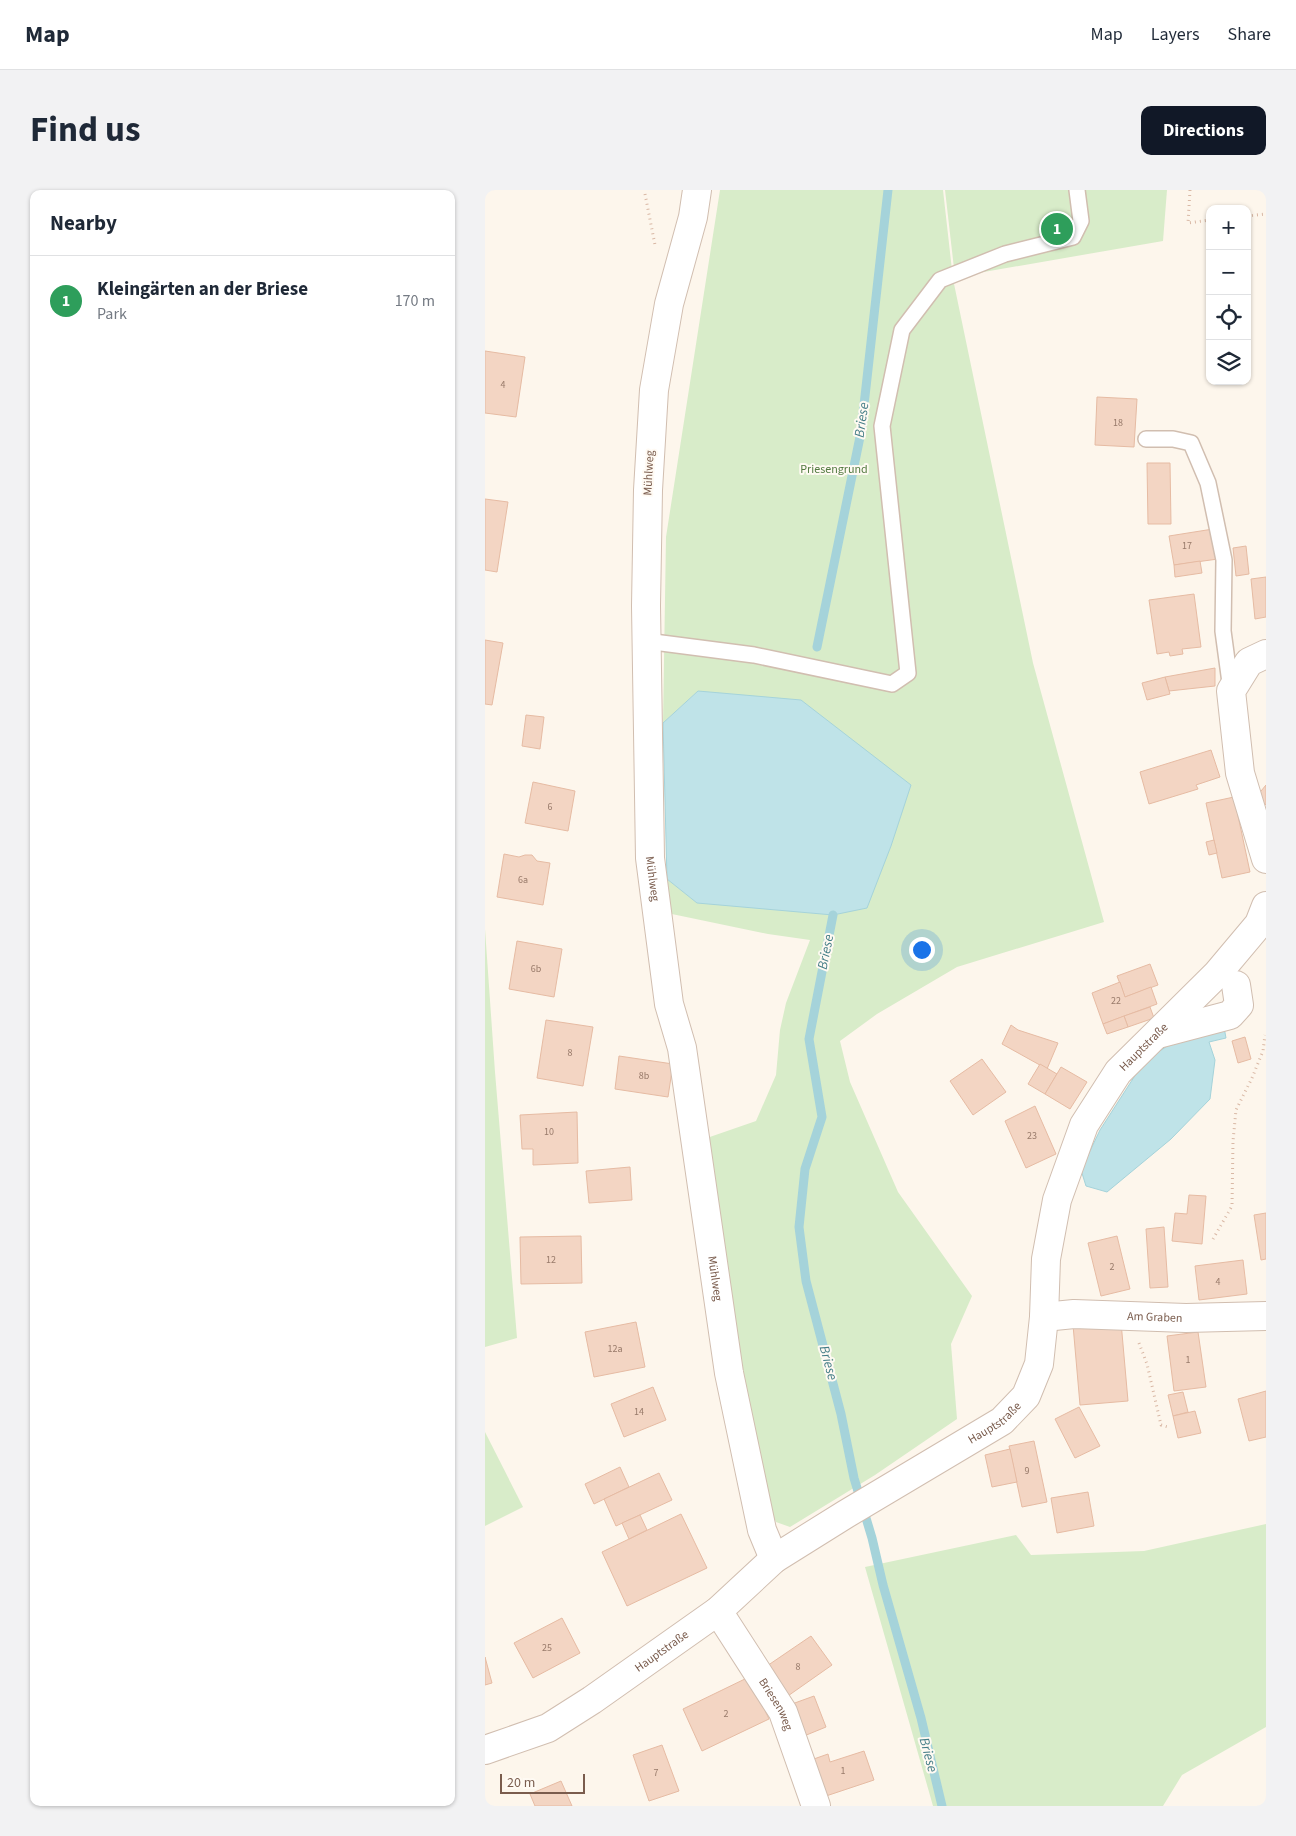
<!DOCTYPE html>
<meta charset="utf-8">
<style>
body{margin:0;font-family:"Source Sans 3",sans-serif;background:#f2f2f3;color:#1f2937}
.controls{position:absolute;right:15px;top:15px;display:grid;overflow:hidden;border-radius:10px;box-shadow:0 1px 4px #0004}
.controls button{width:45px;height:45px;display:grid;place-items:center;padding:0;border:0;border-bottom:1px solid #e0e1e3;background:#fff;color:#1f2937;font:25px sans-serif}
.scale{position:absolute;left:15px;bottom:12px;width:85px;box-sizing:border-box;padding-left:5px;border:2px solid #7a5c4d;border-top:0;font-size:14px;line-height:18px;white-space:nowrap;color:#7a5c4d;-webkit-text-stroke:4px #fffaf3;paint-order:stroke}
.you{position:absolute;left:436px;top:759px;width:18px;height:18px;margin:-12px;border:4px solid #fff;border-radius:50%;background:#1a73e8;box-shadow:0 0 0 8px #1a73e833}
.badge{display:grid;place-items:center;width:32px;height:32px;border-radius:50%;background:#111827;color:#fff;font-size:16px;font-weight:700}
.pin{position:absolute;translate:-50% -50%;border:2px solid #fff;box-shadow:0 1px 5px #0006}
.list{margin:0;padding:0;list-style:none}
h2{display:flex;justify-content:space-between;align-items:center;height:65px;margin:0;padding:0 20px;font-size:21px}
h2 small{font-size:16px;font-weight:400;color:#747a83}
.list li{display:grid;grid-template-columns:32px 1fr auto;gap:15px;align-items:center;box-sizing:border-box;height:90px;padding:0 20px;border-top:1px solid #e0e1e3}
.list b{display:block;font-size:19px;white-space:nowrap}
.list p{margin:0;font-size:16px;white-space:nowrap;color:#747a83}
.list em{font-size:16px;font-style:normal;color:#747a83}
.icon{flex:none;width:28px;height:28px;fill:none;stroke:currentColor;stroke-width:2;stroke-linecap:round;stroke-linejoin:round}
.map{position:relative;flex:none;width:781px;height:1616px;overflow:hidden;border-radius:10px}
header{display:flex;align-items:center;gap:30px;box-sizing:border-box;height:70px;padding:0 25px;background:#fff;border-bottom:1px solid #e0e1e3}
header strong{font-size:24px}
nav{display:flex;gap:28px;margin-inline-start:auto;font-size:18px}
.intro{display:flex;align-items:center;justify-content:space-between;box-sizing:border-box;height:120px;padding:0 30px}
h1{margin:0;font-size:35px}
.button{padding:12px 22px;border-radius:10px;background:#111827;color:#fff;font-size:18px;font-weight:700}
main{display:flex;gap:30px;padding:0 30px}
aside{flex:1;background:#fff;border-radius:10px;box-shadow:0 1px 4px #0004}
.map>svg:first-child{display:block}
</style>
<header>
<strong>Map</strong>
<nav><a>Map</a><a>Layers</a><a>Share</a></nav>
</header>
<div class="intro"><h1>Find us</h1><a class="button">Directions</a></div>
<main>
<aside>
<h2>Nearby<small></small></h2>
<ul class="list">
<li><span class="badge" style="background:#2e9e5b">1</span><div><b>Kleingärten an der Briese</b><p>Park</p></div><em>170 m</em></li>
</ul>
</aside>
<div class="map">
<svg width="781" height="1616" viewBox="0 0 781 1616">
<rect width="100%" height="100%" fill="#fdf6ec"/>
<g fill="#d8ecc9">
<path d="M235,0H458L468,89L548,473L619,732L472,777L392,824L355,851L365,892L413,1002L487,1106L466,1154L472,1229L390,1285L305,1337L291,1332L280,1308L264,1231L219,949L271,931L291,885L295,840L301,813L325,750L283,744L182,723V689L212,713L213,501L178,533L181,347Z"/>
<path d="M460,0H682L678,51L470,87Z"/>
<path d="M0,739L10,882L32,1148L0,1157Z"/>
<path d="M0,1242L38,1317L0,1336Z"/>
<path d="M781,1334V1537L697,1585L678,1616H448L380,1377L531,1345L546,1365L659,1361Z"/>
</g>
<g fill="#bfe3e8" stroke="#a5d3da">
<path d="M213,501L316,510L426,595L406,656L382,718L348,725L212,713L182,689L178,533Z"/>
<path d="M739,837L741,848L724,852L730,870L725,909L686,949L622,1002L601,996L596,980L615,940L651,884L667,866L687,853Z"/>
</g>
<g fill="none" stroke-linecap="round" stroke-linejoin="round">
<g stroke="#a5d3da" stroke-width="9">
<path d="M332,457L376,242L403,0"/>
<path d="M348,725L324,849L337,927L320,979L314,1037L321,1091L356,1224L369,1288L387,1348L398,1395L436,1528L457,1616"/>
</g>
</g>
<g fill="#f3d5c3" stroke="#e6bba3">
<path d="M0,161L40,167L31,227L0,223Z"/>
<path d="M612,207L652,209L649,257L610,255Z"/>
<path d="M662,273H685L686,334H663Z"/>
<path d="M0,309L23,312L12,382L0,380Z"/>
<path d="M728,339L733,369L689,375L684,346Z"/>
<path d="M761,356L764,384L751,386L748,358Z"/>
<path d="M715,371L717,383L690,387L689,375Z"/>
<path d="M781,387V427L770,429L766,389Z"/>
<path d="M709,404L716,457L697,459L698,464L685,466L684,462L672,464L664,410Z"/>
<path d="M0,450L18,453L7,515L0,514Z"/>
<path d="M730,478V496L684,501L680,487Z"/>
<path d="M680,487L685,504L662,510L657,493Z"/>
<path d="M41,525L59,527L55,559L37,556Z"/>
<path d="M726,560L735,587L711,595L713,599L664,614L655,582Z"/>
<path d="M48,592L90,601L83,641L40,633Z"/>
<path d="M781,595V615L771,607Z"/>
<path d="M749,607L765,682L737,688L721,613Z"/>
<path d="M729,650L732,663L724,665L721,652Z"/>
<path d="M19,664L34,667L40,665H47L52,671L65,673L58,715L12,707Z"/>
<path d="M32,751L77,759L69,807L24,799Z"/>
<path d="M665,774L673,795L640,807L632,786Z"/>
<path d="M635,792L640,807L666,797L672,814L618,834L607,803Z"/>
<path d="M665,817L669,828L643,837L639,826Z"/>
<path d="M639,826L643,837L622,844L618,834Z"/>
<path d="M61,830L108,837L98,896L52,888Z"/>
<path d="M526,835L533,840L573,853L562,879L517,854Z"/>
<path d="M760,847L766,869L753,873L747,851Z"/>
<path d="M134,866L188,874L183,907L130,899Z"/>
<path d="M497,869L521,902L488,925L465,891Z"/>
<path d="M555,874L572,884L560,904L543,894Z"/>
<path d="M576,877L602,892L585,919L560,904Z"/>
<path d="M550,916L571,964L541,978L520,931Z"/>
<path d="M92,922L93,973L48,975V959H37L35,925Z"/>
<path d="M145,977L147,1010L104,1013L101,981Z"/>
<path d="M704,1005L721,1006L717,1054L687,1051L690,1023L702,1024Z"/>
<path d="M781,1023V1069L776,1070L769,1025Z"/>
<path d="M679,1037L683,1097L665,1098L661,1039Z"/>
<path d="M96,1046L97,1093L36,1094L35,1047Z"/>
<path d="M632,1046L645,1099L616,1106L603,1053Z"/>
<path d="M758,1070L762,1104L714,1110L710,1076Z"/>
<path d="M151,1132L160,1177L109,1187L100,1142Z"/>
<path d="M636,1132L643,1211L595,1215L588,1135Z"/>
<path d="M713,1142L721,1197L689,1201L682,1146Z"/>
<path d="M168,1197L181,1230L139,1247L126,1214Z"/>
<path d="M781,1201V1247L764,1251L753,1209Z"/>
<path d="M698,1202L703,1222L688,1226L683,1205Z"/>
<path d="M594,1217L615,1256L590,1268L570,1229Z"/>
<path d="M710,1221L716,1243L693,1248L688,1226Z"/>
<path d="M549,1251L562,1312L537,1317L524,1256Z"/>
<path d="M525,1259L532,1292L507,1297L500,1265Z"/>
<path d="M135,1277L144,1297L109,1314L100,1294Z"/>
<path d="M174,1283L187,1310L131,1336L119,1309Z"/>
<path d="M603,1302L609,1336L572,1343L566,1308Z"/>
<path d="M196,1324L222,1378L142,1416L117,1362Z"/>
<path d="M155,1325L162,1340L144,1349L137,1333Z"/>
<path d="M77,1428L95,1463L48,1488L29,1453Z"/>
<path d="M326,1446L347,1475L300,1508L279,1478Z"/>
<path d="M0,1467L7,1493L0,1495Z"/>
<path d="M264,1487L284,1529L217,1561L198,1519Z"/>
<path d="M329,1506L341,1537L319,1546L307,1514Z"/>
<path d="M177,1555L194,1601L164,1611L148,1565Z"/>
<path d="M379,1561L389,1590L338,1607L326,1570L343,1564L345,1572Z"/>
<path d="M76,1591L87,1616H50L45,1604Z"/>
</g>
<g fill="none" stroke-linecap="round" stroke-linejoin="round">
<g stroke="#d1beb0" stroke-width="18">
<g id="lane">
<path d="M661,249H688L706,253L723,293L739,370L738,441L746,500"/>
<path d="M161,451L269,465L407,494L423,483L397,236L417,140L455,90L520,64L588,47L596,31L592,0"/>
</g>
</g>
<g stroke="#d1beb0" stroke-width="30">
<g id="street">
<path id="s1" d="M212,0L208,27L184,114L169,200L163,300L161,416L165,668L184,814L197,858L244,1183L277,1340L289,1369"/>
<path d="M781,464L764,472L746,501L755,583L781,669"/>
<path d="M673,844L745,825L754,815L751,795"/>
<path id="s2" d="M559,1127L589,1124L701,1128L781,1126"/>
<path id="s3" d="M233,1421L298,1522L331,1616"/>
<path id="s4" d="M0,1560L63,1538L107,1510L233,1421L289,1369L361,1324L517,1231L541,1206L554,1174L559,1127L561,1069L572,1010L599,935L633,882L732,784L774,734L781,716"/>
</g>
</g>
<g stroke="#d9b8a5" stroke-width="3" stroke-dasharray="1 4" stroke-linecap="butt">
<path d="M705,0L703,33L725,30"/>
<path d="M160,4L170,55"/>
<path d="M762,26L781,24"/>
<path d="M728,1049L747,1016L748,951L751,920L767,888L778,861L780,845"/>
<path d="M654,1153L662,1174L676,1235L683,1237"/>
</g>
<use href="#lane" stroke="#fff" stroke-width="15"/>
<use href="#street" stroke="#fff" stroke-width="28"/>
</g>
<g text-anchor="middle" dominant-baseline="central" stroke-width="4" stroke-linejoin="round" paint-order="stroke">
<g font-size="10" fill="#987a6a">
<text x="18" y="195">4</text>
<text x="633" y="233">18</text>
<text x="702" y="356">17</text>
<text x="65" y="617">6</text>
<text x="38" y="690">6a</text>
<text x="51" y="779">6b</text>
<text x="631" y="811">22</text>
<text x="85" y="863">8</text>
<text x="159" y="886">8b</text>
<text x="64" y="942">10</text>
<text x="547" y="946">23</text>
<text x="66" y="1070">12</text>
<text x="627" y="1077">2</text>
<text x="733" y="1092">4</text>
<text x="130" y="1159">12a</text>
<text x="703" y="1170">1</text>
<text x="154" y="1222">14</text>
<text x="542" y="1281">9</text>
<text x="62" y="1458">25</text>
<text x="313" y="1477">8</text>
<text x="241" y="1524">2</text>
<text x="358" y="1581">1</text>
<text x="171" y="1583">7</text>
</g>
<g font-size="12" fill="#537a41" stroke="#fffaf3">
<text x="349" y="279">Priesengrund</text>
</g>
<g font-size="12" fill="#7a5c4d" stroke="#fffaf3">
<text transform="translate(164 283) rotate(-87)">Mühlweg</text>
<text stroke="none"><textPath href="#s1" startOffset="694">Mühlweg</textPath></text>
<text stroke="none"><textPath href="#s4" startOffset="1029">Hauptstraße</textPath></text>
<text stroke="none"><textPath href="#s1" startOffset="1099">Mühlweg</textPath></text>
<text stroke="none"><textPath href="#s2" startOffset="111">Am Graben</textPath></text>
<text stroke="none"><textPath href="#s4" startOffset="609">Hauptstraße</textPath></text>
<text stroke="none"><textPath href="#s4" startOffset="204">Hauptstraße</textPath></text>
<text stroke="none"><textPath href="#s3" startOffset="110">Briesenweg</textPath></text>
</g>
<g font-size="14" font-style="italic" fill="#437c86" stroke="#fffaf3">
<text transform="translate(377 230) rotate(-82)">Briese</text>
<text transform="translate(341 762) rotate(-79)">Briese</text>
<text transform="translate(343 1173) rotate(75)">Briese</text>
<text transform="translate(443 1565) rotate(75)">Briese</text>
</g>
</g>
</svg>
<div class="controls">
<button>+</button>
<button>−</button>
<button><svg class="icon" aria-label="locate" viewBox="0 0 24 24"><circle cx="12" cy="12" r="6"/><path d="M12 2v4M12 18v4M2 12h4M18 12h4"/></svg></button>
<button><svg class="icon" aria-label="layers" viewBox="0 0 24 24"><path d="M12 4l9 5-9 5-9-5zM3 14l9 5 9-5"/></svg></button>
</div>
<div class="scale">20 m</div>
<div class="you"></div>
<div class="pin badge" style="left:572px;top:39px;background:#2e9e5b">1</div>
</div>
</main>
